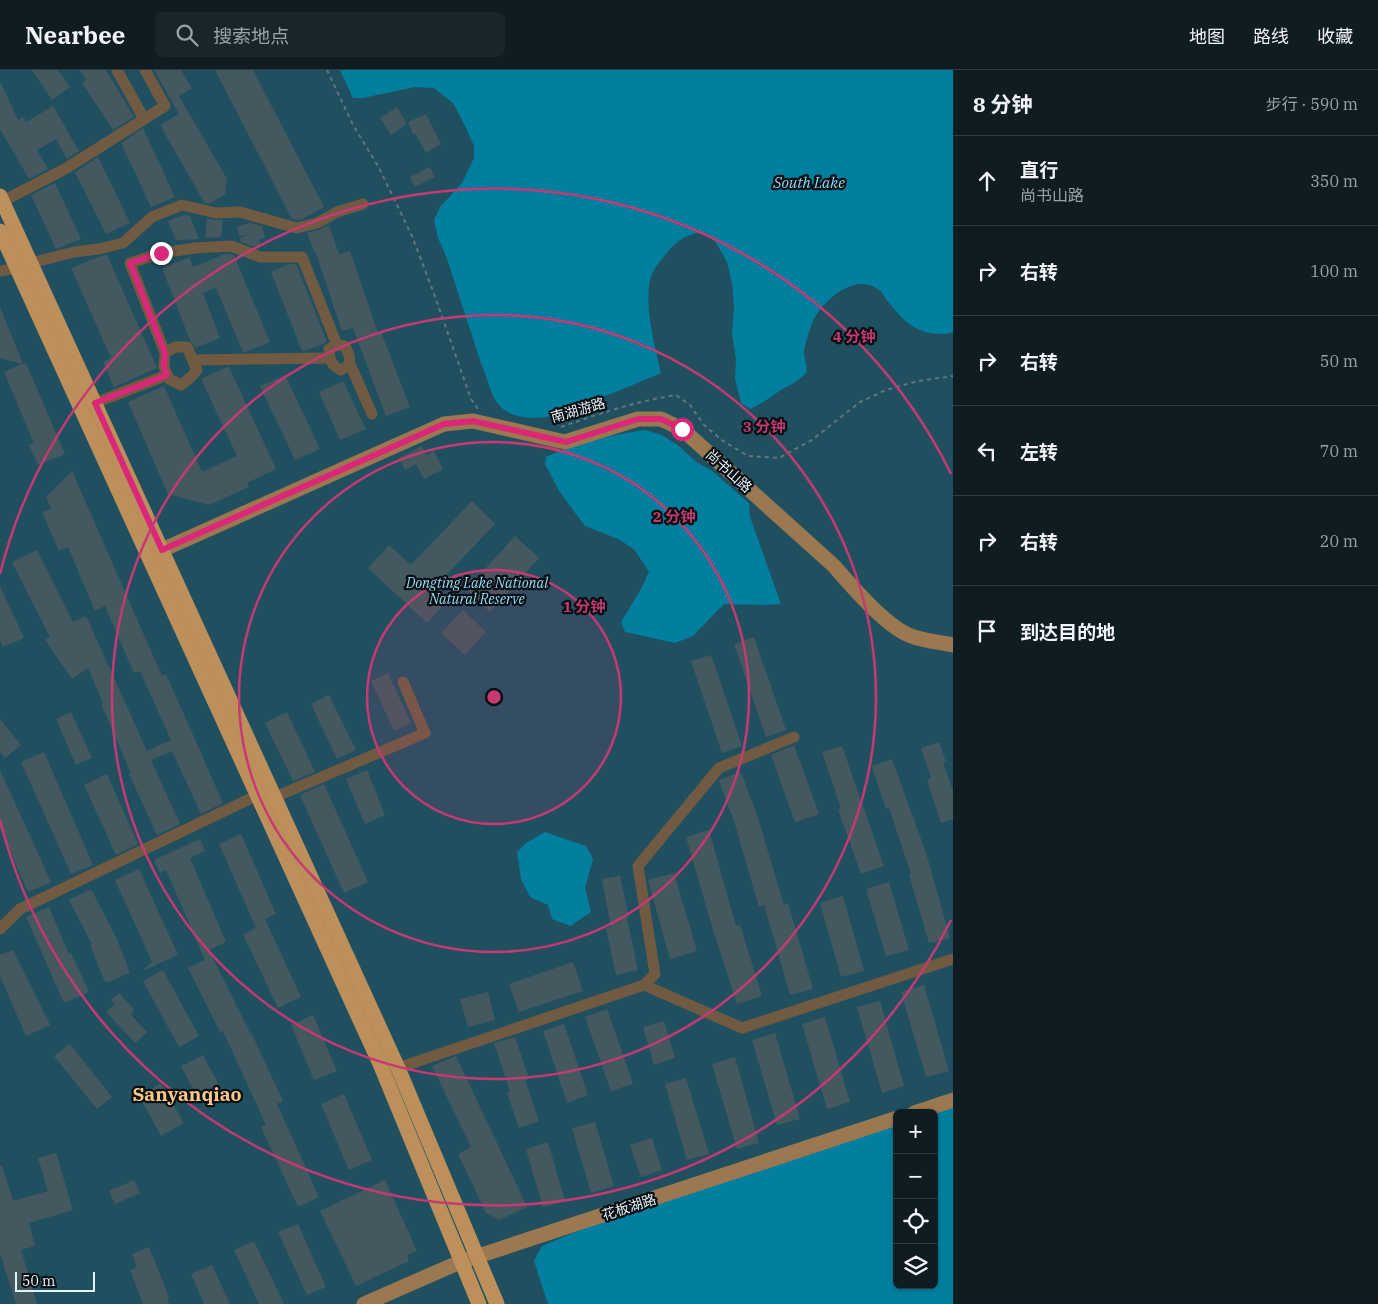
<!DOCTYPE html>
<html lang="zh">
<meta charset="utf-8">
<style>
body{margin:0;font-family:"IBM Plex Serif","Noto Sans SC",serif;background:#18262b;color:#f1f3f6}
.controls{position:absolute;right:15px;bottom:15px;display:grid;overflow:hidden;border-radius:8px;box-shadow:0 1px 4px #0004}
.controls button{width:45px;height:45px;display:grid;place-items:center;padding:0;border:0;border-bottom:1px solid #2f3b41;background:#0f1d23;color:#f1f3f6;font:25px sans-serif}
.scale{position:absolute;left:15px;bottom:12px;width:80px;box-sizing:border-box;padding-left:5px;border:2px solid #e5f1f6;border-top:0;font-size:14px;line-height:18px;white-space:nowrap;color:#e5f1f6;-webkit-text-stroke:4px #070f12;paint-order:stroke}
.stop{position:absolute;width:15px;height:15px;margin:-11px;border:4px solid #db2777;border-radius:50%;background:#fff}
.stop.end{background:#db2777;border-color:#fff;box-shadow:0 1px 5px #0008}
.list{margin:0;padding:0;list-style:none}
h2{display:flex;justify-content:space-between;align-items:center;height:65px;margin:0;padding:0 20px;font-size:21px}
h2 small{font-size:16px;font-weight:400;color:#9ba2a6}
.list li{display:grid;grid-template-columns:32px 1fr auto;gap:15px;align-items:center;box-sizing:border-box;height:90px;padding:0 20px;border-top:1px solid #2f3b41}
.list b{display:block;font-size:19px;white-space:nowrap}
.list p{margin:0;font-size:16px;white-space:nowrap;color:#9ba2a6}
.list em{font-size:16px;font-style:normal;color:#9ba2a6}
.icon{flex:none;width:28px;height:28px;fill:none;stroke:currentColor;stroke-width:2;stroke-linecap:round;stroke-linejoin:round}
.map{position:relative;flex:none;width:953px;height:1234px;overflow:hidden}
header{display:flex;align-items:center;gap:30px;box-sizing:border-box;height:70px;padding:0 25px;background:#0f1d23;border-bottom:1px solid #2f3b41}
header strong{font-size:24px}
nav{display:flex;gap:28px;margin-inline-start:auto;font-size:18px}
.search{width:350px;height:45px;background:#18262b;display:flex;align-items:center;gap:12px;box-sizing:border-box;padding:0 18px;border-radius:8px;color:#9ba2a6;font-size:19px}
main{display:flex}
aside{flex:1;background:#0f1d23}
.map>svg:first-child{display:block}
</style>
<header>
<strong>Nearbee</strong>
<div class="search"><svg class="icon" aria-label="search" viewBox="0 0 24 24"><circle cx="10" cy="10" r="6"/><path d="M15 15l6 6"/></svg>搜索地点</div>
<nav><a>地图</a><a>路线</a><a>收藏</a></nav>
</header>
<main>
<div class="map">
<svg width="953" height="1234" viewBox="0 0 953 1234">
<rect width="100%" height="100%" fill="#14272f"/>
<path fill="#205060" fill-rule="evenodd" d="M0,0H953V1234H0ZM897,1043H934V1215H897Z"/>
<g fill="#027e9f">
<path d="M340,0H953V262C946,265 938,264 930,263C908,258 900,246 886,229C884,226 882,222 879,220C855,201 821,232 812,253C810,259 804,277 804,283C804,289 807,295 807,302C796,314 790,314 778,322C768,329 761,334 750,339L741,333L735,308L736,290L732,264L734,237L732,213L727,192L715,171L701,162C684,166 677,170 666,184C660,191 654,198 651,207C643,232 655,277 661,303C635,314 609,325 582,335C570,339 558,345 546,347C530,349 510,348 499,335C490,325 487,306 481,293L446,186L438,168L434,150L440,137L462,113L474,88V76L465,56L453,33L434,18L415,17L363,28H353Z"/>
<path d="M645,360L662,365L679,376L696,392L711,400L749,433L750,447L781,534L765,535L724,534L693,566L675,573L625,562L621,552L641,519L649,502L634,479L618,469L585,456L559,421L545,394L546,387C577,373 611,365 645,360Z"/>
<path d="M545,762L586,776L593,789L585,818L591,842L570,856L552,849L548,835L530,827L521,809L517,782L526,773Z"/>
<path d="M953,1033V1234H548L534,1191L542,1176L595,1154L897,1051V1215H934V1043Z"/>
</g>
<g fill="#445860">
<path d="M32,0H58L70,17L52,30Z"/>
<path d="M80,0H106L134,47L113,60L82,13L86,10Z"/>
<path d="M154,0H181L192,18L179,26L227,109L225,124L209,134L204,132L160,55L179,44Z"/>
<path d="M215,0H253L324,137L300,150L292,149Z"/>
<path d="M0,11L18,50L23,47L26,52L53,36L79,81L67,89L56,69L37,80L48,99L29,109L0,59Z"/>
<path d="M397,37L407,54L391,65L380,48Z"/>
<path d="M426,44L441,74L426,83L415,63L413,64L408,52Z"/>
<path d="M143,58L175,127L151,137L121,73Z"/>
<path d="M98,87L130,153L106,164L75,102Z"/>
<path d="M430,97L435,107L415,117L410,107Z"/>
<path d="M55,113L81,169L56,179L31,125Z"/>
<path d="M184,145L190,146L199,169L176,170L168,151Z"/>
<path d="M207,149L223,150L221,167L205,168Z"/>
<path d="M250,153L262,156L265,167L259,170L262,177L251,176L241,172L240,168L248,165L239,166L237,156Z"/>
<path d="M329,155L339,184L350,181L378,263L381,262L410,337L386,346L353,258L342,261L315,181H314L307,163L319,160Z"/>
<path d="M225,184L234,185L270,272L245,282H243L216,218L203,223L220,268L195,278L190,270L162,198L190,187L193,197Z"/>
<path d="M107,185L157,298L114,317L103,292L111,288L71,198L98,187Z"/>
<path d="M289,194H296L327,272L305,281H302L271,202Z"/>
<path d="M0,237L23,294L26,293L65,384L38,395L29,375L34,373L4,302L22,294L0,288Z"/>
<path d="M227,297H229L276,399L247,413L249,417L209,435L168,424L128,332L164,316L202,402L237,386L201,309Z"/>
<path d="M285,305L320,379L295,390L260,316Z"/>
<path d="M343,311L366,359L340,370L319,322Z"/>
<path d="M422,376L426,385L434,381L443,399L424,409L416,394L405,400L399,388Z"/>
<path d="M72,401L162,606L166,604L223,733L201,744L172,681L151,690L180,754L157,765L129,704L131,703L101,634L103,633L88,598L72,609L45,570L50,567L12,492L37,480L73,552L86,546L147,681L171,670L140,601L134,603L105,536L95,541L68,477L59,481L42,442L51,439L46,427Z"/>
<path d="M472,431L495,454L434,518L448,530L427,553L368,498L389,475L411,495Z"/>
<path d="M515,466L539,488L490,542L466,520Z"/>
<path d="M0,516L24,568L3,577L0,570Z"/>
<path d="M463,540L486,562L465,585L441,563Z"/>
<path d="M754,567L786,660L766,667L734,574Z"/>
<path d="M711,585L742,676L722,683L691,591Z"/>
<path d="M388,603L411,653L394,661L371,611Z"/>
<path d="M329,625L356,680L337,689L311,634Z"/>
<path d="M71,642L92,688L76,695L56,649Z"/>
<path d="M287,642L315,702L293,711L265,653Z"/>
<path d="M0,649L21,675L5,688L0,682Z"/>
<path d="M939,672L946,692L943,693L953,721V749L941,753L927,710L931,708L921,678Z"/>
<path d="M794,675L819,744L795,752L771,685Z"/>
<path d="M842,676L884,796L861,804L838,739H841L822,682Z"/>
<path d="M44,682L93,795L71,804L21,692Z"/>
<path d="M892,689L926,783L950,868L929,873L909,805L911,804L889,738L886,739L872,696Z"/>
<path d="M0,700L51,812L28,822L0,759Z"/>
<path d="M367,700L385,745L365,754L346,709Z"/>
<path d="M741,702L757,745L784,835L788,833L813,919L790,925L764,835L759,837L732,744H731L719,710Z"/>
<path d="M107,704L138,774L116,785L84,715Z"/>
<path d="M324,714L368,812L344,823L300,725Z"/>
<path d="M709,760L736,856L740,855L762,926L737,934L711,853L686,767Z"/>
<path d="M241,764L276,844L265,849L301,927L278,938L243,864L256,858L219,774Z"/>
<path d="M200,769L205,781L190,788L226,872L209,880L250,963L251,962L283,1031L277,1034L319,1127L298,1137L261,1057L266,1055L223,961L220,962L188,898L205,890L166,800L160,803L154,790Z"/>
<path d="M139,799L178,885L145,900L144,899L152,892L115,810Z"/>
<path d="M674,803L697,881L670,889L648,810Z"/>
<path d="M620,806L629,848H627L638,900L616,905L606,858L611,857L602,809Z"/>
<path d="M889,812L909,880L886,886L866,819Z"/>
<path d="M91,819L116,867L129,900V903L108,912H105L90,875L92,874L69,830Z"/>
<path d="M843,826L864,901L841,907L820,833Z"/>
<path d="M49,837L69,884L71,883L89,922L64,933L26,847Z"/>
<path d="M13,880L50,955L26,966L0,906V885Z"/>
<path d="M573,892L583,921L519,942L509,914Z"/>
<path d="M163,900L199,966L179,977L143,911Z"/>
<path d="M924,915L949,1001L926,1007L901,922Z"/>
<path d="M488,922L495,950L468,957L460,929Z"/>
<path d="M119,923L134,939L131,945L147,962L135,973L106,942L115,934L111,930Z"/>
<path d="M880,931L904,1016L882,1023L857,937Z"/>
<path d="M607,939L633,1014L611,1021L585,947Z"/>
<path d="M313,945L337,1001L314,1010L291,955Z"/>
<path d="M825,947L850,1032L827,1039L802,954Z"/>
<path d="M664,951L675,988L654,995L643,957Z"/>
<path d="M564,954L588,1025L567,1033L543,961Z"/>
<path d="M775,963L800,1049L777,1055L752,970Z"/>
<path d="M515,967L529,1009L525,1010L539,1051L519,1058L507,1023L510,1022L494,973Z"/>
<path d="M70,974L112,1027L97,1039L54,986Z"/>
<path d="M203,985L222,1021L200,1033L181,996Z"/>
<path d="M456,986L527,1137L499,1150L486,1143L458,1084L471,1077L432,996Z"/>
<path d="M735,987L759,1073L737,1079L712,994Z"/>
<path d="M686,1008L709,1084L687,1090L665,1014Z"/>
<path d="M161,1013L184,1053L161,1066L139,1026Z"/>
<path d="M344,1024L372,1090L349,1100L321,1034Z"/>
<path d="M595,1052L614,1116L591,1123L572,1058Z"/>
<path d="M652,1068L662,1100L641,1107L630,1075Z"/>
<path d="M548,1072L565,1131L543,1137L526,1079Z"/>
<path d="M56,1083L73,1140L29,1153L35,1176L21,1180L37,1234H16L0,1183V1096H2L13,1131L48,1121L38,1088Z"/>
<path d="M134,1110L140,1123L115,1134L109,1121Z"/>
<path d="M385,1110L417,1181L407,1185L409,1191L356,1216L320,1141Z"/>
<path d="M298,1154L326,1217L307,1225L278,1162Z"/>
<path d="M254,1171L284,1234H259L234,1180Z"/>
<path d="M149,1177L169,1227L167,1228L169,1234H143L130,1200L137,1197L132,1184Z"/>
<path d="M212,1195L230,1234H204L191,1204Z"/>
</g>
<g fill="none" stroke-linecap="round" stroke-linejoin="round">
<g stroke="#65757c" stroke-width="2" stroke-dasharray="4 4" stroke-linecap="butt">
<path d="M327,0L353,55L378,96L412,166L433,221L471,329L478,339"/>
<path d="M561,357C598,344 637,331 676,325L690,335L704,355L723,371L748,386L779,388L812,370L860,332L886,320L918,311L953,306"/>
</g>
<g stroke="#705a42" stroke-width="11">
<path d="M117,0L144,49"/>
<path d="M3,131L65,99L165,36L145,0"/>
<path d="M31,193L74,182L99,179L123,173L152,147L182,135L216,143L240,142L297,158L317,153L337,142L363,134"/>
<path d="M0,201L17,198"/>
<path d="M165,283L175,277H187L197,300L192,306L181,315L169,309L164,297L165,283L130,193L161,183L195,178L231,176L260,187H302L337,275"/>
<path d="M193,290L329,288"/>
<path d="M350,294L349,285L345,276L337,275L329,279C329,290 331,295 341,300L350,294L372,344"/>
<path d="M95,333L167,305"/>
<path d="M275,727L425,663L403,612"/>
<path d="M0,859L20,839L258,725"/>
<path d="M644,915L655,904L638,796L719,698L794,667"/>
<path d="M398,998L644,915L742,958L953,889"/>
</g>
<g stroke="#9b7850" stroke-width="15">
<path d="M162,480L444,354L473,351L565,372L638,349H661L682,359L833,495C851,515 886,557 911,566C924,571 939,572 953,575"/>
<path d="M914,1043L953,1030"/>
<path d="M364,1234L460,1192L897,1048"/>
</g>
<g stroke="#bc8f5b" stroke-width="15">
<path d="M0,126L398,998L497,1234"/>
<path d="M0,161L380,994L479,1234"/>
</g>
</g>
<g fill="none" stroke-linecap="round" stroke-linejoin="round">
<path stroke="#db2777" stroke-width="6" d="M161,183L130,193L165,283L164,297L167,305L95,333L162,480L444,354L473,351L566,372L638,349H661L682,359"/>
</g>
<circle cx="494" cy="627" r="127" fill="#c73972" fill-opacity=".12"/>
<g fill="none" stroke="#c73972" stroke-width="2.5">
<circle cx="494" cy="627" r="127"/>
<circle cx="494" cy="627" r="255"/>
<circle cx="494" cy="627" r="382"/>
<path d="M951 850A509 509 0 0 1 0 750M0 504A509 509 0 0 1 951 404"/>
</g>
<g text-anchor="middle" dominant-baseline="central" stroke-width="4.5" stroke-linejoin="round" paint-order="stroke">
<g font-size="14" fill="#e5f1f6" stroke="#070f12">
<text transform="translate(578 340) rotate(-16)">南湖游路</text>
<text transform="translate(729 401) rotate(42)">尚书山路</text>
<text transform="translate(629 1137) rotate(-18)">花板湖路</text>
</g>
<g font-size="14" font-style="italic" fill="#94dbf6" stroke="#070f12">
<text x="477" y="513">Dongting Lake National<tspan x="477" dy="16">Natural Reserve</tspan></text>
</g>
<g font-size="15" font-style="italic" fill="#91d8f3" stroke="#070f12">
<text x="809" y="112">South Lake</text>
</g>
<g font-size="19" font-weight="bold" fill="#fcc688" stroke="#070f12">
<text x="187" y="1024">Sanyanqiao</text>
</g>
</g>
<circle cx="494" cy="627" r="8" fill="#c73972" stroke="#070f12" stroke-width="2.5"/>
<g font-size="15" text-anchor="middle" font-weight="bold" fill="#c73972" stroke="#070f12" stroke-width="4.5" stroke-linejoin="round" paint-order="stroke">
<text x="854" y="272">4 分钟</text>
<text x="764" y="362">3 分钟</text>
<text x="674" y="452">2 分钟</text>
<text x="584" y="542">1 分钟</text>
</g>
</svg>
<div class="controls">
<button>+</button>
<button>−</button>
<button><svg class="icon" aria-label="locate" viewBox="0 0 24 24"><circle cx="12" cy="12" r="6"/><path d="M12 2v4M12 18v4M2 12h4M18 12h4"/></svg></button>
<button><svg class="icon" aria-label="layers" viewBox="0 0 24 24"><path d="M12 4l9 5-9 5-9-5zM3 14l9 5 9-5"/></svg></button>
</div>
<div class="scale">50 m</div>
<div class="stop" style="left:682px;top:359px"></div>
<div class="stop end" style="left:161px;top:183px"></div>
</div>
<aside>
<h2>8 分钟<small>步行 · 590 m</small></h2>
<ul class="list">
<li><svg class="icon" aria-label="ahead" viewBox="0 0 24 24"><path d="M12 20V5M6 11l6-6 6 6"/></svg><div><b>直行</b><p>尚书山路</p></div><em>350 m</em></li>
<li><svg class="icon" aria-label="right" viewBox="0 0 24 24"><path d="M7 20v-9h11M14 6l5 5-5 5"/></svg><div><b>右转</b></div><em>100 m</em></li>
<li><svg class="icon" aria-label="right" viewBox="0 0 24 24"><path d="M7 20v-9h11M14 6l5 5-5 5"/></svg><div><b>右转</b></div><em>50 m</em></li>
<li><svg class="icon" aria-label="left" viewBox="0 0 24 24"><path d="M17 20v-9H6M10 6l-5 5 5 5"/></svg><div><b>左转</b></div><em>70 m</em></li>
<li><svg class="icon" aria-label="right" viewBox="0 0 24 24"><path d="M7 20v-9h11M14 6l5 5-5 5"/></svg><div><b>右转</b></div><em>20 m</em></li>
<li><svg class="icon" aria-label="arrive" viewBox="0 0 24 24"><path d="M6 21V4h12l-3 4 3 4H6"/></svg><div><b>到达目的地</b></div></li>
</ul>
</aside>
</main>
